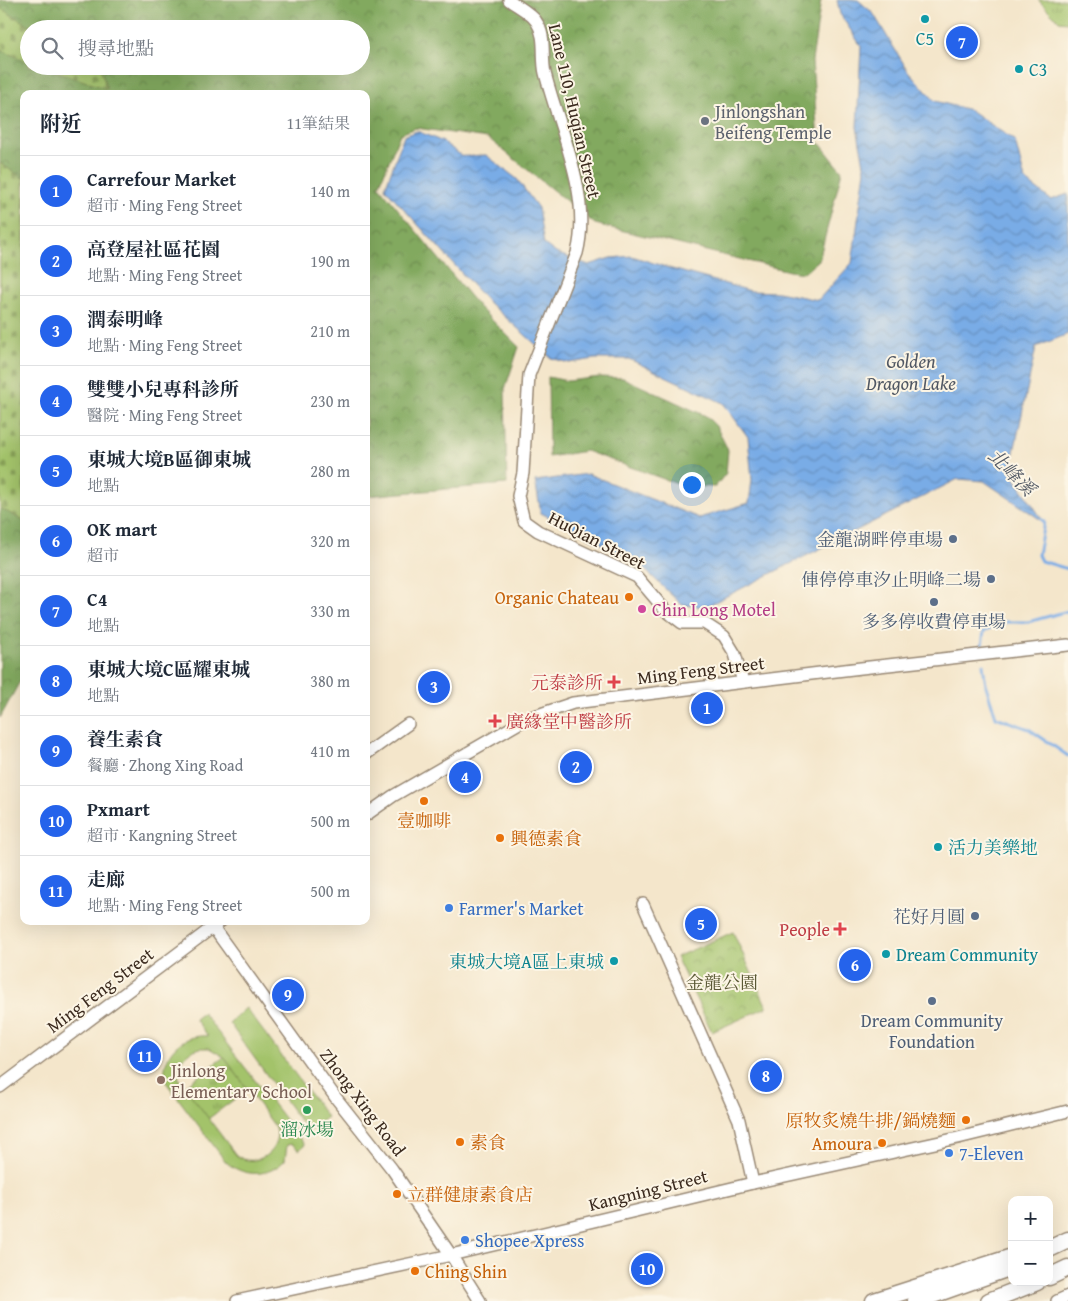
<!DOCTYPE html>
<html lang="zh-TW">
<meta charset="utf-8">
<style>
body{margin:0;font-family:"Gentium Book Plus","Noto Serif TC",serif;background:#f2f2f3;color:#1f2937}
.controls{position:absolute;right:15px;bottom:15px;display:grid;overflow:hidden;border-radius:10px;box-shadow:0 5px 20px #0002}
.controls button{width:45px;height:45px;display:grid;place-items:center;padding:0;border:0;border-bottom:1px solid #e0e1e3;background:#fff;color:#1f2937;font:25px sans-serif}
.you{position:absolute;left:691px;top:484px;width:18px;height:18px;margin:-12px;border:4px solid #fff;border-radius:50%;background:#1a73e8;box-shadow:0 0 0 8px #1a73e833}
.badge{display:grid;place-items:center;width:32px;height:32px;border-radius:50%;background:#2563eb;color:#fff;font-size:16px;font-weight:700}
.pin{position:absolute;translate:-50% -50%;border:2px solid #fff;box-shadow:0 1px 5px #0006}
.list{margin:0;padding:0;list-style:none}
h2{display:flex;justify-content:space-between;align-items:center;height:65px;margin:0;padding:0 20px;font-size:21px}
h2 small{font-size:16px;font-weight:400;color:#747a83}
.list li{display:grid;grid-template-columns:32px 1fr auto;gap:15px;align-items:center;box-sizing:border-box;height:70px;padding:0 20px;border-top:1px solid #e0e1e3}
.list b{display:block;font-size:19px;white-space:nowrap}
.list p{margin:0;font-size:16px;white-space:nowrap;color:#747a83}
.list em{font-size:16px;font-style:normal;color:#747a83}
.icon{flex:none;width:28px;height:28px;fill:none;stroke:currentColor;stroke-width:2;stroke-linecap:round;stroke-linejoin:round}
.map{position:relative;flex:none;width:1068px;height:1301px;overflow:hidden}
.search{position:absolute;background:#fff;box-shadow:0 5px 20px #0002;left:20px;top:20px;width:350px;height:55px;display:flex;align-items:center;gap:12px;box-sizing:border-box;padding:0 18px;border-radius:28px;color:#747a83;font-size:19px}
.panel{position:absolute;background:#fff;box-shadow:0 5px 20px #0002;left:20px;top:90px;width:350px;height:835px;border-radius:10px}
.map>svg:first-child{display:block}
</style>
<div class="map">
<svg width="1068" height="1301" viewBox="0 0 1068 1301">
<defs>
<pattern id="grass-tufts" width="24" height="20" patternUnits="userSpaceOnUse" patternTransform="scale(1.25)"><rect width="24" height="20" fill="#a3c36b"/><path d="M3 7l-1-3M5 7V3M7 7l1-3M15 17l-1-3M17 17v-4M19 17l1-3" fill="none" stroke="#869f57"/></pattern>
<pattern id="forest-crowns" width="20" height="18" patternUnits="userSpaceOnUse" patternTransform="scale(1.25)"><rect width="20" height="18" fill="#82a95f"/><path d="M2 6a3 3 0 1 1 6 0M12 15a3 3 0 1 1 6 0" fill="none" stroke="#6c8a4e"/></pattern>
<pattern id="cemetery-stones" width="16" height="16" patternUnits="userSpaceOnUse" patternTransform="scale(1.25)"><rect width="16" height="16" fill="#a3c36b"/><path d="M2 7V4a2 2 0 0 1 4 0v3zM10 15v-3a2 2 0 0 1 4 0v3z" fill="#869f57"/></pattern>
<pattern id="park-crowns" width="20" height="18" patternUnits="userSpaceOnUse" patternTransform="scale(1.25)"><rect width="20" height="18" fill="#a3c36b"/><path d="M2 6a3 3 0 1 1 6 0M12 15a3 3 0 1 1 6 0" fill="none" stroke="#869f57"/></pattern>
<pattern id="water-waves" width="16" height="10" patternUnits="userSpaceOnUse" patternTransform="scale(1.25)"><rect width="16" height="10" fill="#79ace6"/><path d="M0 5q4-4 8 0t8 0" fill="none" stroke="#648cba"/></pattern>
</defs>
<rect width="100%" height="100%" fill="#fcf5e5"/>
<filter id="ink" filterUnits="userSpaceOnUse"><feTurbulence type="fractalNoise" baseFrequency=".02" numOctaves="2"/><feDisplacementMap in="SourceGraphic" scale="10" xChannelSelector="R" yChannelSelector="G"/><feConvolveMatrix kernelMatrix="1 2 1 2 8 2 1 2 1" color-interpolation-filters="sRGB"/></filter>
<filter id="wash" filterUnits="userSpaceOnUse"><feTurbulence type="fractalNoise" baseFrequency=".0096" numOctaves="4" result="noise"/><feDisplacementMap in="SourceGraphic" scale="20" xChannelSelector="R" yChannelSelector="G"/><feGaussianBlur stdDeviation="1.12" result="paint"/><feColorMatrix in="noise" values="0 0 0 0 0 0 0 0 0 0 0 0 0 0 0 0 0 1.4 0 .05"/><feComposite in="paint" operator="in"/></filter>
<g filter="url(#wash)">
<rect width="100%" height="100%" fill="#f4e6cb"/>
<g fill="url(#grass-tufts)" stroke="#6f7644">
<path d="M1038,0H1068V22L1059,21Z"/>
<path d="M224,1057L248,1089L208,1119L184,1087Z"/>
</g>
<g fill="url(#forest-crowns)" stroke="#5e6a3e" fill-rule="evenodd">
<path d="M0,0H821L812,61L818,141L842,171L819,260L804,273L789,271L595,224L488,138L416,128L400,134L379,186L478,306L519,347L505,389L507,484L366,496V94H24V674L0,718ZM29,29H361V66H29Z"/>
<path d="M548,377L568,381L600,377L623,378L706,416L716,426L728,450L726,473L715,487L683,486L586,451L549,457Z"/>
</g>
<g fill="url(#cemetery-stones)" stroke="#6f7644">
<path d="M0,8L35,29H29V62L0,50Z"/>
<path d="M41,66H99L100,67L107,89Z"/>
<path d="M0,163L24,179V521L0,508Z"/>
</g>
<path fill="url(#park-crowns)" stroke="#6f7644" d="M733,932L767,1007L712,1032L676,957Z"/>
<g fill="#a3c36b" stroke="#6f7644" fill-rule="evenodd">
<path d="M246,1008L327,1117L308,1132L229,1023Z"/>
<path d="M203,1013L305,1145L299,1150L292,1144L287,1145L285,1160C269,1178 243,1177 226,1162L165,1081C161,1054 181,1034 208,1036L195,1019ZM201,1048H209L224,1057L276,1128C282,1151 255,1170 236,1155L179,1079C176,1063 185,1051 201,1048Z"/>
</g>
<path fill="url(#water-waves)" stroke="#5a6b82" d="M837,0H858L873,13L908,71L935,101L970,110L1015,141L1025,180L1051,200L1068,194V334L1036,347L1010,471L1044,522L984,481L958,479L705,607L682,605L637,562L541,513L535,481L588,474L699,518L749,503L752,480L748,437L723,403L629,359H595L569,363L551,358L486,300L385,188L404,136L417,131L443,142L462,156L486,155L517,179L538,208L544,244L556,253L589,265L611,258L632,256L672,269L751,291L778,292L818,300L852,263L865,170L857,127L861,46L840,14Z"/>
<g fill="none" stroke-linecap="round" stroke-linejoin="round">
<g stroke="#79ace6" stroke-width="3">
<path d="M1041,519L1044,522L1038,555L1041,561L1068,569"/>
<path d="M982,646L984,631L1003,622H1028L1068,611"/>
<path d="M983,664L986,686L996,717L1029,729L1068,756"/>
</g>
</g>
</g>
<g filter="url(#ink)">
<g fill="none" stroke-linecap="round" stroke-linejoin="round">
<g stroke="#988874" stroke-width="14">
<g id="minor">
<path d="M509,0C517,6 531,13 536,21C547,37 541,56 545,73C559,129 592,195 577,253L529,375L523,473L518,496L524,521L538,531L637,577L665,610L682,623H704L724,636L735,654L743,682"/>
<path d="M366,754L408,724"/>
<path d="M366,815L393,796L526,719L573,703L861,668L1068,645"/>
<path d="M643,904L739,1120L753,1183"/>
<path d="M213,927L336,1098L392,1169L451,1255L480,1301"/>
<path d="M0,1087L221,921"/>
<path d="M237,1301L451,1255L753,1183L958,1138L1068,1111"/>
<path d="M1057,1301L1068,1296"/>
</g>
</g>
<g stroke="#988874" stroke-width="19">
<g id="highway">
<path d="M1049,1249L1068,1240"/>
<path d="M1049,1277L1068,1268"/>
<path d="M874,1301L1012,1257"/>
<path d="M916,1301L1003,1270"/>
<path d="M989,1301L1037,1282"/>
</g>
</g>
<use href="#minor" stroke="#fff" stroke-width="11"/>
<use href="#highway" stroke="#fff" stroke-width="16"/>
</g>
</g>
<g fill="#0f9aa8" stroke="#fcf5e5" stroke-width="2">
<circle cx="925" cy="19" r="5"/>
<circle cx="1019" cy="69" r="5"/>
<circle cx="938" cy="847" r="5"/>
<circle cx="886" cy="954" r="5"/>
<circle cx="614" cy="961" r="5"/>
</g>
<circle fill="#6b7280" stroke="#fcf5e5" stroke-width="2" cx="705" cy="121" r="5"/>
<g fill="#5c6f8a" stroke="#fcf5e5" stroke-width="2">
<circle cx="953" cy="539" r="5"/>
<circle cx="991" cy="579" r="5"/>
<circle cx="934" cy="602" r="5"/>
<circle cx="975" cy="916" r="5"/>
<circle cx="932" cy="1001" r="5"/>
</g>
<g fill="#e8710a" stroke="#fcf5e5" stroke-width="2">
<circle cx="629" cy="597" r="5"/>
<circle cx="424" cy="801" r="5"/>
<circle cx="500" cy="838" r="5"/>
<circle cx="966" cy="1120" r="5"/>
<circle cx="460" cy="1142" r="5"/>
<circle cx="882" cy="1143" r="5"/>
<circle cx="397" cy="1194" r="5"/>
<circle cx="415" cy="1271" r="5"/>
</g>
<circle fill="#d1479c" stroke="#fcf5e5" stroke-width="2" cx="642" cy="609" r="5"/>
<g fill="#e0444e" stroke="#fcf5e5" stroke-width="2">
<path d="M611.5 674.5h5v5h5v5h-5v5h-5v-5h-5v-5h5z"/>
<path d="M492.5 713.5h5v5h5v5h-5v5h-5v-5h-5v-5h5z"/>
<path d="M837.5 921.5h5v5h5v5h-5v5h-5v-5h-5v-5h5z"/>
</g>
<g fill="#3f7fe0" stroke="#fcf5e5" stroke-width="2">
<circle cx="449" cy="908" r="5"/>
<circle cx="949" cy="1153" r="5"/>
<circle cx="465" cy="1240" r="5"/>
</g>
<circle fill="#8d6e63" stroke="#fcf5e5" stroke-width="2" cx="161" cy="1080" r="5"/>
<circle fill="#2e9e5b" stroke="#fcf5e5" stroke-width="2" cx="307" cy="1110" r="5"/>
<g text-anchor="middle" dominant-baseline="central" stroke-width="4" stroke-linejoin="round" paint-order="stroke">
<g font-size="18" fill="#0d838f" stroke="#fcf5e5" text-anchor="start">
<text x="925" y="38" text-anchor="middle">C5</text>
<text x="1029" y="69">C3</text>
<text x="948" y="847">活力美樂地</text>
<text x="896" y="954">Dream Community</text>
<text x="604" y="961" text-anchor="end">東城大境A區上東城</text>
</g>
<g font-size="18" fill="#3b2a1e" stroke="#fcf5e5">
<text transform="translate(575 111) rotate(77)">Lane 110, Huqian Street</text>
<text transform="translate(597 540) rotate(27)">HuQian Street</text>
<text transform="translate(701 670) rotate(-7)">Ming Feng Street</text>
<text transform="translate(100 990) rotate(-37)">Ming Feng Street</text>
<text transform="translate(363 1102) rotate(53)">Zhong Xing Road</text>
<text transform="translate(648 1190) rotate(-14)">Kangning Street</text>
</g>
<g font-size="18" fill="#5b616d" stroke="#fcf5e5" text-anchor="start">
<text x="715" y="111">Jinlongshan<tspan x="715" dy="21">Beifeng Temple</tspan></text>
</g>
<g font-size="18" fill="#4e5e75" stroke="#fcf5e5" text-anchor="end">
<text x="943" y="539">金龍湖畔停車場</text>
<text x="981" y="579">俥停停車汐止明𡶶二場</text>
<text x="934" y="621" text-anchor="middle">多多停收費停車場</text>
<text x="965" y="916">花好月圓</text>
<text x="932" y="1020" text-anchor="middle">Dream Community<tspan x="932" dy="21">Foundation</tspan></text>
</g>
<g font-size="18" fill="#c56008" stroke="#fcf5e5" text-anchor="start">
<text x="619" y="597" text-anchor="end">Organic Chateau</text>
<text x="424" y="820" text-anchor="middle">壹咖啡</text>
<text x="510" y="838">興德素食</text>
<text x="956" y="1120" text-anchor="end">原牧炙燒牛排/鍋燒麵</text>
<text x="470" y="1142">素食</text>
<text x="872" y="1143" text-anchor="end">Amoura</text>
<text x="407" y="1194">立群健康素食店</text>
<text x="425" y="1271">Ching Shin</text>
</g>
<g font-size="18" fill="#b23c85" stroke="#fcf5e5" text-anchor="start">
<text x="652" y="609">Chin Long Motel</text>
</g>
<g font-size="18" fill="#be3a42" stroke="#fcf5e5" text-anchor="end">
<text x="603" y="682">元泰診所</text>
<text x="506" y="721" text-anchor="start">廣緣堂中醫診所</text>
<text x="830" y="929">People</text>
</g>
<g font-size="18" fill="#366cbe" stroke="#fcf5e5" text-anchor="start">
<text x="459" y="908">Farmer's Market</text>
<text x="959" y="1153">7-Eleven</text>
<text x="475" y="1240">Shopee Xpress</text>
</g>
<g font-size="18" fill="#5a5835" stroke="#fcf5e5">
<text x="722" y="982">金龍公園</text>
</g>
<g font-size="18" fill="#785e54" stroke="#fcf5e5" text-anchor="start">
<text x="171" y="1070">Jinlong<tspan x="171" dy="21">Elementary School</tspan></text>
</g>
<g font-size="18" fill="#27864d" stroke="#fcf5e5">
<text x="307" y="1129">溜冰場</text>
</g>
<g font-size="19" font-style="italic" fill="#515864" stroke="#fcf5e5">
<text x="911" y="361">Golden<tspan x="911" dy="22">Dragon Lake</tspan></text>
<text transform="translate(1012 472) rotate(45)">北峰溪</text>
</g>
</g>
</svg>
<div class="controls">
<button>+</button>
<button>−</button>
</div>
<div class="you"></div>
<div class="pin badge" style="left:707px;top:708px">1</div>
<div class="pin badge" style="left:576px;top:767px">2</div>
<div class="pin badge" style="left:434px;top:687px">3</div>
<div class="pin badge" style="left:465px;top:777px">4</div>
<div class="pin badge" style="left:701px;top:924px">5</div>
<div class="pin badge" style="left:855px;top:965px">6</div>
<div class="pin badge" style="left:962px;top:42px">7</div>
<div class="pin badge" style="left:766px;top:1076px">8</div>
<div class="pin badge" style="left:288px;top:995px">9</div>
<div class="pin badge" style="left:647px;top:1269px">10</div>
<div class="pin badge" style="left:145px;top:1056px">11</div>
<div class="search"><svg class="icon" aria-label="search" viewBox="0 0 24 24"><circle cx="10" cy="10" r="6"/><path d="M15 15l6 6"/></svg>搜尋地點</div>
<section class="panel">
<h2>附近<small>11筆結果</small></h2>
<ul class="list">
<li><span class="badge">1</span><div><b>Carrefour Market</b><p>超市 · Ming Feng Street</p></div><em>140 m</em></li>
<li><span class="badge">2</span><div><b>高登屋社區花園</b><p>地點 · Ming Feng Street</p></div><em>190 m</em></li>
<li><span class="badge">3</span><div><b>潤泰明峰</b><p>地點 · Ming Feng Street</p></div><em>210 m</em></li>
<li><span class="badge">4</span><div><b>雙雙小兒專科診所</b><p>醫院 · Ming Feng Street</p></div><em>230 m</em></li>
<li><span class="badge">5</span><div><b>東城大境B區御東城</b><p>地點</p></div><em>280 m</em></li>
<li><span class="badge">6</span><div><b>OK mart</b><p>超市</p></div><em>320 m</em></li>
<li><span class="badge">7</span><div><b>C4</b><p>地點</p></div><em>330 m</em></li>
<li><span class="badge">8</span><div><b>東城大境C區耀東城</b><p>地點</p></div><em>380 m</em></li>
<li><span class="badge">9</span><div><b>養生素食</b><p>餐廳 · Zhong Xing Road</p></div><em>410 m</em></li>
<li><span class="badge">10</span><div><b>Pxmart</b><p>超市 · Kangning Street</p></div><em>500 m</em></li>
<li><span class="badge">11</span><div><b>走廊</b><p>地點 · Ming Feng Street</p></div><em>500 m</em></li>
</ul>
</section>
</div>
